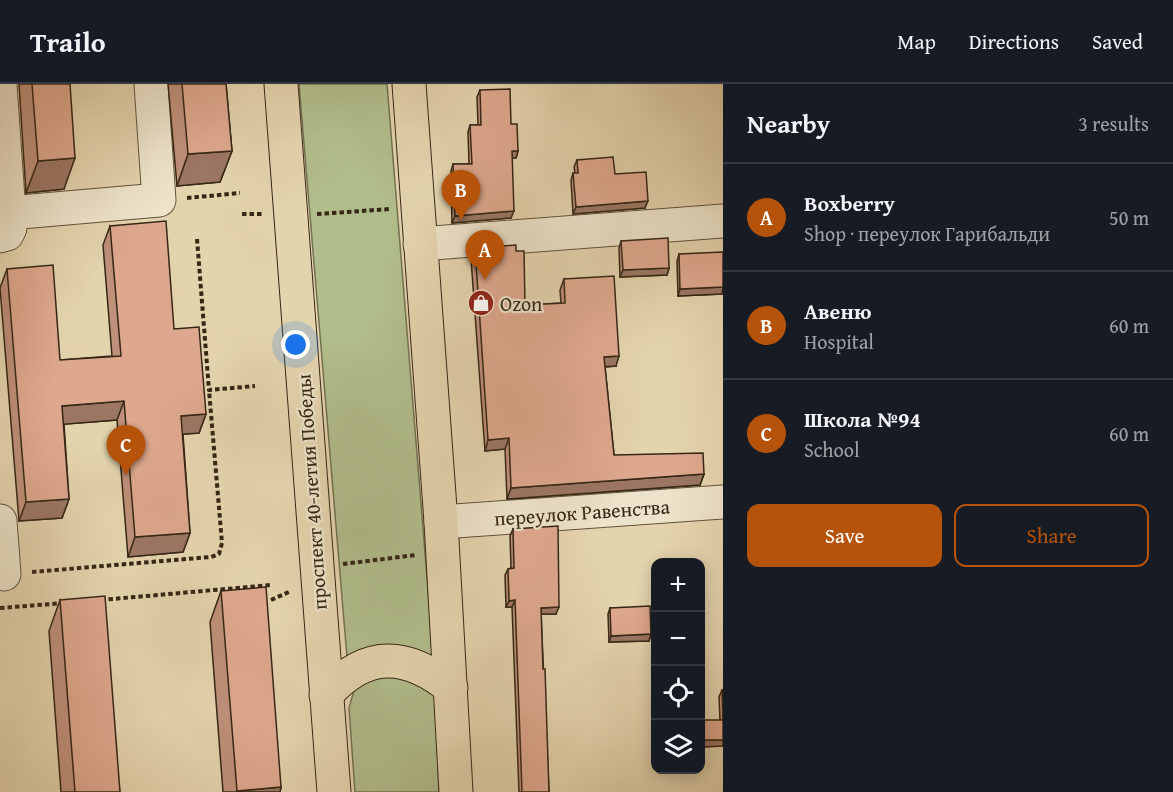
<!DOCTYPE html>
<meta charset="utf-8">
<style>
body{margin:0;font-family:"Gentium Book Plus",serif;background:#242831;color:#f1f3f6}
.controls{position:absolute;right:18px;bottom:18px;display:grid;overflow:hidden;border-radius:12px;box-shadow:0 3px 15px #0003}
.controls button{width:54px;height:54px;display:grid;place-items:center;padding:0;border:0;border-bottom:2px solid #363941;background:#171b24;color:#f1f3f6;font:30px sans-serif}
.you{position:absolute;left:296px;top:261px;width:21px;height:21px;margin:-15px;border:4px solid #fff;border-radius:50%;background:#1a73e8;box-shadow:0 0 0 9px #1a73e833}
.badge{display:grid;place-items:center;width:39px;height:39px;border-radius:50%;background:#b45309;color:#fff;font-size:20px;font-weight:700}
.pin{position:absolute;translate:-50% -50px;filter:drop-shadow(0 2px 3px #0008)}
.pin::after{content:'';position:absolute;top:32px;width:21px;height:18px;background:inherit;clip-path:polygon(0 0,100% 0,50% 100%)}
.list{margin:0;padding:0;list-style:none}
h2{display:flex;justify-content:space-between;align-items:center;height:78px;margin:0;padding:0 24px;font-size:26px}
h2 small{font-size:20px;font-weight:400;color:#9ea1a6}
.list li{display:grid;grid-template-columns:39px 1fr auto;gap:18px;align-items:center;box-sizing:border-box;height:108px;padding:0 24px;border-top:2px solid #363941}
.list b{display:block;font-size:22px;white-space:nowrap}
.list p{margin:0;font-size:20px;white-space:nowrap;color:#9ea1a6}
.list em{font-size:20px;font-style:normal;color:#9ea1a6}
.actions{display:flex;gap:12px;padding:18px 24px}
.actions a{flex:1;padding:14px 0;border:2px solid #b45309;border-radius:12px;text-align:center;font-size:21px;color:#b45309}
.actions .main{background:#b45309;color:#fff}
.icon{flex:none;width:33px;height:33px;fill:none;stroke:currentColor;stroke-width:2;stroke-linecap:round;stroke-linejoin:round}
.map{position:relative;flex:none;width:723px;height:708px;overflow:hidden}
header{display:flex;align-items:center;gap:36px;box-sizing:border-box;height:84px;padding:0 30px;background:#171b24;border-bottom:2px solid #363941}
header strong{font-size:28px}
nav{display:flex;gap:33px;margin-inline-start:auto;font-size:21px}
main{display:flex}
aside{flex:1;background:#171b24}
.map>svg:first-child{display:block}
</style>
<header>
<strong>Trailo</strong>
<nav><a>Map</a><a>Directions</a><a>Saved</a></nav>
</header>
<main>
<div class="map">
<svg width="723" height="708" viewBox="0 0 723 708">
<rect width="100%" height="100%" fill="#e4d4ae"/>
<filter id="stains"><feTurbulence type="fractalNoise" baseFrequency=".00333" numOctaves="4"/><feColorMatrix values="0 0 0 0 .2 0 0 0 0 .09 0 0 0 0 .02 0 0 0 .5 -.17"/></filter>
<radialGradient id="worn" r=".72"><stop offset=".6" stop-color="#630" stop-opacity="0"/><stop offset="1" stop-color="#630" stop-opacity=".3"/></radialGradient>
<g fill="#b1bd8c" stroke="#737250" stroke-width="1.5">
<path d="M299,0H387L434,580C402,554 383,557 347,573Z"/>
<path d="M386,586L435,605L439,708H355L349,624L355,603Z"/>
</g>
<g fill="none" stroke-linecap="round" stroke-linejoin="round">
<g stroke="#61523b" stroke-width="35">
<g id="minor">
<path d="M0,1L9,129H0"/>
<path d="M0,152L7,150L10,144L9,129L159,116L151,0"/>
<path d="M420,160L723,137"/>
<path d="M0,437L4,490"/>
<path d="M441,438L723,418"/>
</g>
</g>
<g stroke="#352715" stroke-width="35">
<g id="major">
<path d="M281,0L334,708"/>
<path d="M409,0L441,438L456,708"/>
<path d="M326,611C366,566 406,568 451,604"/>
</g>
</g>
<g stroke="#352715" stroke-width="4" stroke-dasharray="4.5 3" stroke-linecap="butt">
<path d="M187,114L240,109"/>
<path d="M242,130H262"/>
<path d="M317,130L390,125"/>
<path d="M197,155L209,306L255,302"/>
<path d="M343,480L416,471"/>
<path d="M32,488L211,473L219,470L222,459L209,306"/>
<path d="M101,516L271,501"/>
<path d="M271,516L291,507"/>
<path d="M0,524L64,519"/>
</g>
<use href="#minor" stroke="#ede3ca" stroke-width="33"/>
<use href="#major" stroke="#e4d4ae" stroke-width="33"/>
</g>
<g fill="#bf907a" stroke="#352715" stroke-width="1.5">
<path d="M19,0H70L64,105L26,109Z"/>
<path d="M168,0H226L232,67L220,98L177,102Z"/>
<path d="M480,6L511,40L518,67L516,74H512L511,134L452,139L451,87L453,80H469L468,48L470,41H478L477,13Z"/>
<path d="M577,76L615,90L645,124L573,130L571,96L573,89H575L574,83Z"/>
<path d="M110,142L174,245L206,330L199,349L183,350L190,449L183,468L128,473L117,336L64,340L69,415L62,434L19,437L0,204L7,185L60,276L112,272L103,161Z"/>
<path d="M621,157L669,184L667,191L620,193L619,164Z"/>
<path d="M475,164L516,167L525,221L561,219L560,206L564,195L616,282L605,283L614,371L704,390L700,401L507,415L505,365L485,367L471,175Z"/>
<path d="M679,170L722,210L678,212L677,177Z"/>
<path d="M513,445L556,530H541L549,708H519L512,523H506L505,491L508,485L511,484L510,452Z"/>
<path d="M221,507L281,703L280,708H223L210,538Z"/>
<path d="M60,516L120,708H61L49,547Z"/>
<path d="M610,524L651,550L649,557L609,558L608,530Z"/>
<path d="M722,606H723V662L700,663L720,636L719,613Z"/>
</g>
<g fill="#9b7663" stroke="#352715" stroke-width="1.5">
<path d="M232,67L220,98L177,102L188,70Z"/>
<path d="M512,67H518L516,74H509Z"/>
<path d="M75,74L64,105L26,109L38,77Z"/>
<path d="M648,117L645,124L573,130L576,123Z"/>
<path d="M514,127L511,134L452,139L455,132Z"/>
<path d="M669,184L667,191L620,193L623,186Z"/>
<path d="M723,203L722,210L678,212L680,205Z"/>
<path d="M619,272L616,282L601,283L604,273Z"/>
<path d="M124,317L117,336L55,341L62,322Z"/>
<path d="M206,330L199,349L174,351L181,332Z"/>
<path d="M509,354L505,365L485,367L488,356Z"/>
<path d="M704,390L700,401L507,415L511,404Z"/>
<path d="M69,415L62,434L19,437L26,418Z"/>
<path d="M190,449L183,468L128,473L135,453Z"/>
<path d="M515,516L512,523H506L509,517Z"/>
<path d="M559,523L556,530H538L541,524Z"/>
<path d="M651,550L649,557L609,558L611,552Z"/>
<path d="M700,656H723V662L700,663Z"/>
<path d="M281,703L280,708H236L237,707Z"/>
</g>
<g fill="#dea88e" stroke="#352715" stroke-width="1.5">
<path d="M32,0H70L75,74L38,77Z"/>
<path d="M182,0H226L232,67L188,70Z"/>
<path d="M510,5L511,40H517L518,67H512L514,127L455,132L453,80H472L470,41H481L480,6Z"/>
<path d="M613,73L615,90L646,88L648,117L576,123L573,89H578L577,76Z"/>
<path d="M166,137L174,245L199,243L206,330L181,332L190,449L135,453L124,317L62,322L69,415L26,418L7,185L53,181L60,276L121,272L110,142Z"/>
<path d="M668,154L669,184L623,186L621,157Z"/>
<path d="M516,161V167H524L525,221L565,219L564,195L614,192L619,272L604,273L614,371L703,369L704,390L511,404L509,354L488,356L475,164Z"/>
<path d="M723,168V203L680,205L679,170Z"/>
<path d="M558,442L559,523L541,524L543,585H545L549,708H522L515,516L509,517L508,485L514,484L513,445Z"/>
<path d="M266,503L281,703L237,707L221,507Z"/>
<path d="M105,512L120,708H75L60,516Z"/>
<path d="M650,522L651,550L611,552L610,524Z"/>
<path d="M722,606H723V656H700V636H723Z"/>
</g>
<defs>
<g id="shop-disc" transform="scale(1.35)"><circle r="9.5" fill="#8f2418" stroke="#ede3ca"/><path d="M-5-2.5h2.3a2.7 3.5 0 0 1 5.4 0H5L5.5 6h-11ZM-1.5-2.5h3a1.5 2.3 0 0 0-3 0Z" fill="#fff"/></g>
</defs>
<g fill-rule="evenodd">
<use href="#shop-disc" x="481" y="219"/>
</g>
<g text-anchor="middle" dominant-baseline="central" stroke-width="4.5" stroke-linejoin="round" paint-order="stroke">
<g font-size="20" fill="#352715" stroke="#ede3ca" text-anchor="start">
<text x="500" y="219">Ozon</text>
</g>
<g font-size="20" fill="#352715" stroke="#ede3ca">
<text transform="translate(311 408) rotate(-94)">проспект 40-летия Победы</text>
<text transform="translate(582 428) rotate(-4)">переулок Равенства</text>
</g>
</g>
<rect width="100%" height="100%" filter="url(#stains)"/>
<rect width="100%" height="100%" fill="url(#worn)"/>
</svg>
<div class="controls">
<button>+</button>
<button>−</button>
<button><svg class="icon" aria-label="locate" viewBox="0 0 24 24"><circle cx="12" cy="12" r="6"/><path d="M12 2v4M12 18v4M2 12h4M18 12h4"/></svg></button>
<button><svg class="icon" aria-label="layers" viewBox="0 0 24 24"><path d="M12 4l9 5-9 5-9-5zM3 14l9 5 9-5"/></svg></button>
</div>
<div class="you"></div>
<div class="pin badge" style="left:485px;top:196px">A</div>
<div class="pin badge" style="left:461px;top:136px">B</div>
<div class="pin badge" style="left:126px;top:391px">C</div>
</div>
<aside>
<h2>Nearby<small>3 results</small></h2>
<ul class="list">
<li><span class="badge">A</span><div><b>Boxberry</b><p>Shop · переулок Гарибальди</p></div><em>50 m</em></li>
<li><span class="badge">B</span><div><b>Авеню</b><p>Hospital</p></div><em>60 m</em></li>
<li><span class="badge">C</span><div><b>Школа №94</b><p>School</p></div><em>60 m</em></li>
</ul>
<div class="actions"><a class="main">Save</a><a>Share</a></div>
</aside>
</main>
